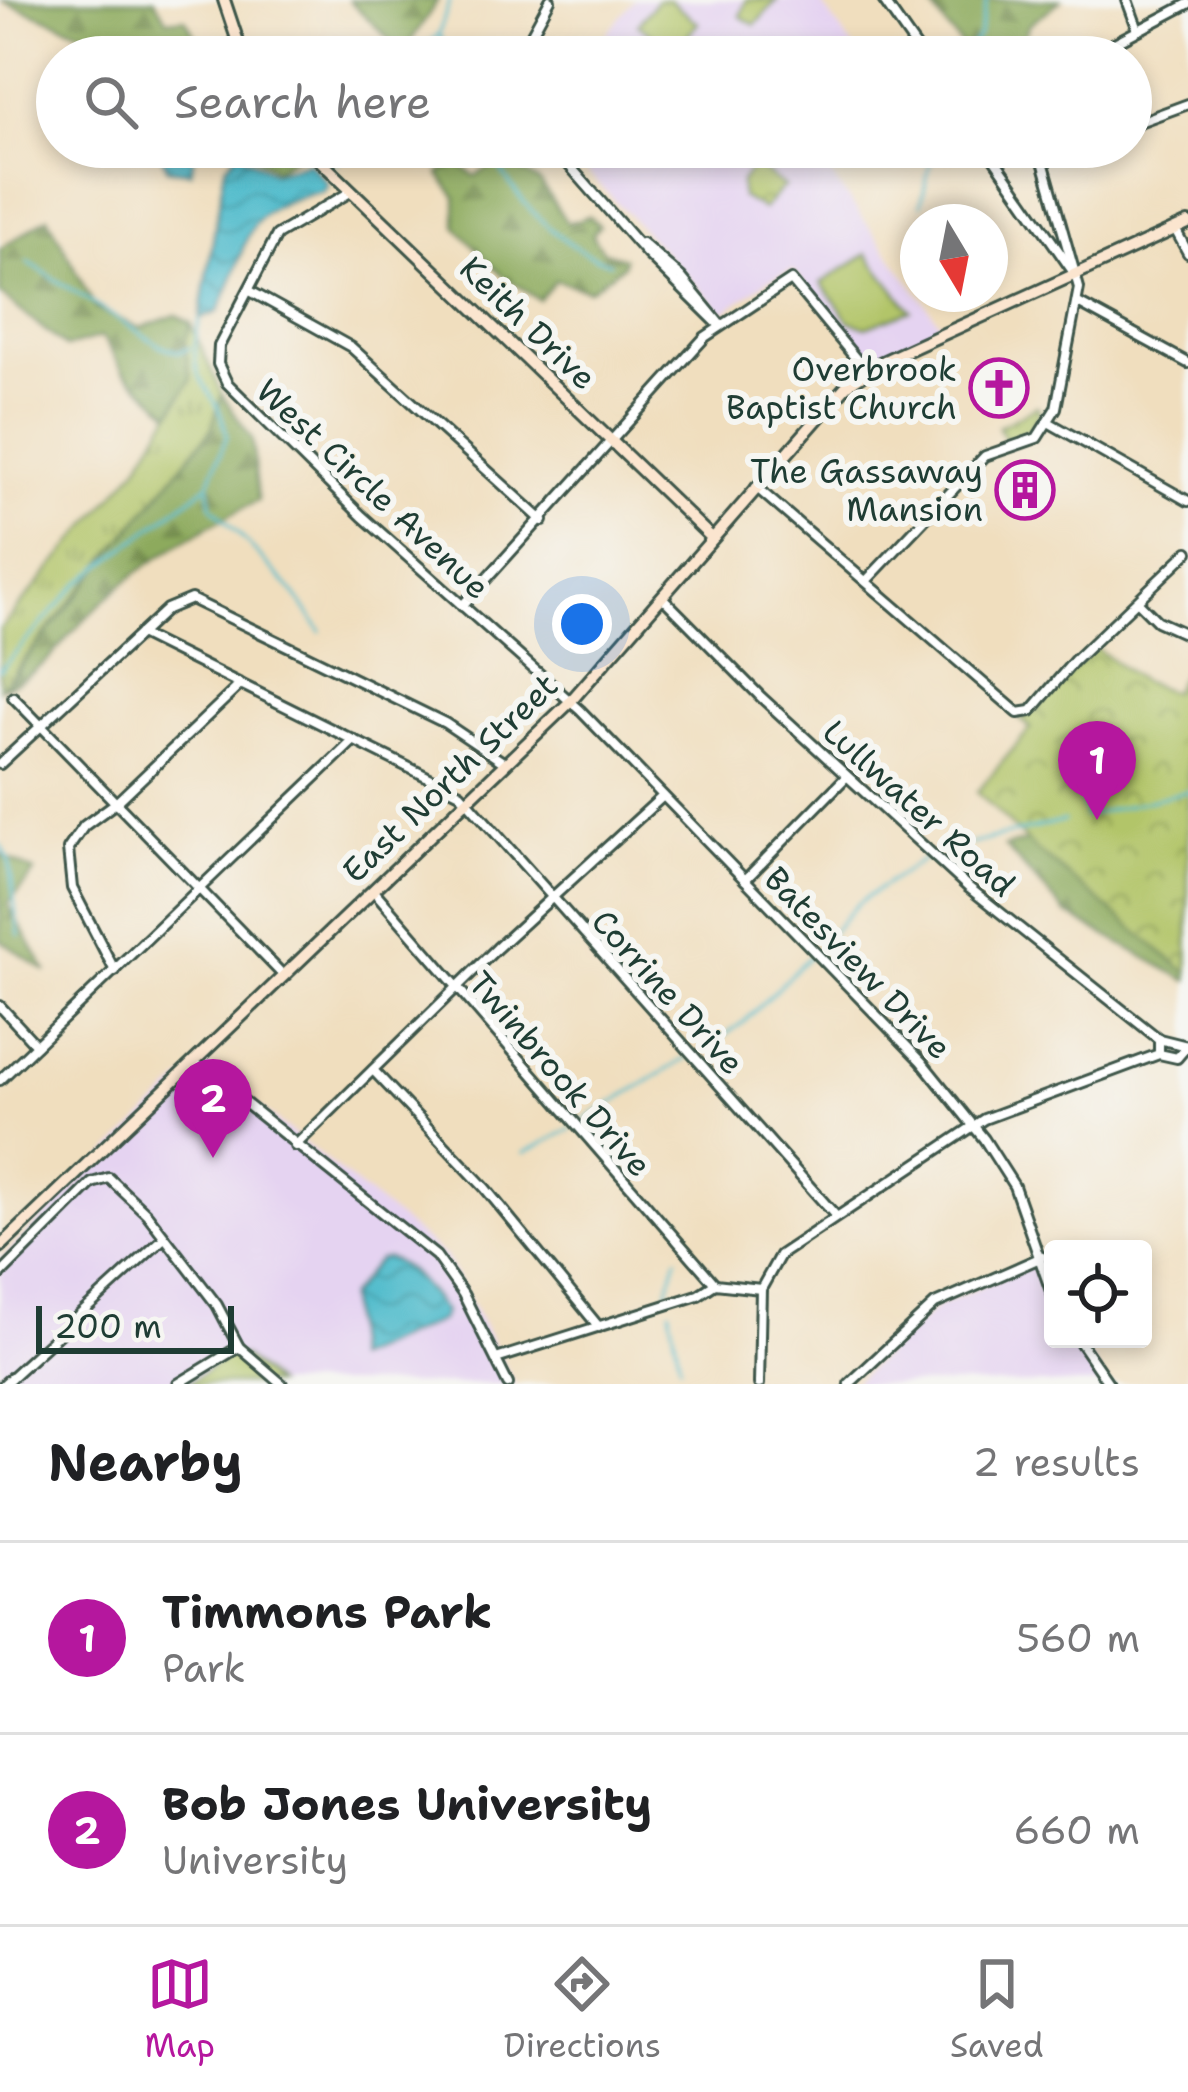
<!DOCTYPE html>
<style>
body{margin:0;font-family:"Shantell Sans",sans-serif;background:#f2f2f2;color:#202124}
.controls{position:absolute;right:36px;bottom:36px;display:grid;overflow:hidden;border-radius:12px;box-shadow:0 6px 18px #0003}
.controls button{width:108px;height:108px;display:grid;place-items:center;padding:0;border:0;border-bottom:3px solid #e0e0e0;background:#fff;color:#202124;font:60px sans-serif}
.compass{position:absolute;left:900px;top:204px;width:108px;height:108px;border-radius:50%;background:#fff;box-shadow:0 6px 18px #0003;rotate:170deg}
.scale{position:absolute;left:36px;bottom:30px;width:198px;box-sizing:border-box;padding-left:12px;border:6px solid #1f3d34;border-top:0;font-size:33px;line-height:42px;white-space:nowrap;color:#1f3d34;-webkit-text-stroke:9px #f6f6f2;paint-order:stroke}
.you{position:absolute;left:582px;top:624px;width:42px;height:42px;margin:-30px;border:9px solid #fff;border-radius:50%;background:#1a73e8;box-shadow:0 0 0 18px #1a73e833}
.badge{display:grid;place-items:center;width:78px;height:78px;border-radius:50%;background:#b5179e;color:#fff;font-size:39px;font-weight:700}
.pin{position:absolute;translate:-50% -99px;filter:drop-shadow(0 3px 6px #0008)}
.pin::after{content:'';position:absolute;top:63px;width:42px;height:36px;background:inherit;clip-path:polygon(0 0,100% 0,50% 100%)}
.list{margin:0;padding:0;list-style:none}
h2{display:flex;justify-content:space-between;align-items:center;height:156px;margin:0;padding:0 48px;font-size:51px}
h2 small{font-size:39px;font-weight:400;color:#757577}
.list li{display:grid;grid-template-columns:78px 1fr auto;gap:36px;align-items:center;box-sizing:border-box;height:192px;padding:0 48px;border-top:3px solid #e0e0e0}
.list b{display:block;font-size:45px;white-space:nowrap}
.list p{margin:0;font-size:39px;white-space:nowrap;color:#757577}
.list em{font-size:39px;font-style:normal;color:#757577}
.icon{flex:none;width:66px;height:66px;fill:none;stroke:currentColor;stroke-width:2;stroke-linecap:round;stroke-linejoin:round}
.map{position:relative;flex:none;width:1188px;height:1384px;overflow:hidden}
.search{position:absolute;background:#fff;box-shadow:0 6px 18px #0003;left:36px;right:36px;top:36px;height:132px;display:flex;align-items:center;gap:30px;box-sizing:border-box;padding:0 42px;border-radius:66px;color:#757577;font-size:45px}
.sheet{height:540px;background:#fff}
nav{display:flex;justify-content:space-around;align-items:center;box-sizing:border-box;height:168px;border-top:3px solid #e0e0e0;background:#fff;font-size:33px;color:#757577}
nav a{display:grid;justify-items:center;gap:6px}
nav .on{color:#b5179e}
.map>svg:first-child{display:block}
</style>
<div class="map">
<svg width="1188" height="1384" viewBox="0 0 1188 1384">
<defs>
<pattern id="grass-tufts" width="24" height="20" patternUnits="userSpaceOnUse" patternTransform="scale(3)"><rect width="24" height="20" fill="#b2c569"/><path d="M3 7l-1-3M5 7V3M7 7l1-3M15 17l-1-3M17 17v-4M19 17l1-3" fill="none" stroke="#90a157"/></pattern>
<pattern id="forest-firs" width="22" height="20" patternUnits="userSpaceOnUse" patternTransform="scale(3)"><rect width="22" height="20" fill="#8daa5d"/><path d="M5 1l3.5 6h-7zM16 11l3.5 6h-7z" fill="#738c4e"/></pattern>
<pattern id="park-crowns" width="20" height="18" patternUnits="userSpaceOnUse" patternTransform="scale(3)"><rect width="20" height="18" fill="#b2c569"/><path d="M2 6a3 3 0 1 1 6 0M12 15a3 3 0 1 1 6 0" fill="none" stroke="#90a157"/></pattern>
<pattern id="water-waves" width="16" height="10" patternUnits="userSpaceOnUse" patternTransform="scale(3)"><rect width="16" height="10" fill="#51bccc"/><path d="M0 5q4-4 8 0t8 0" fill="none" stroke="#439aa6"/></pattern>
</defs>
<rect width="100%" height="100%" fill="#f6f6f2"/>
<filter id="ink" filterUnits="userSpaceOnUse"><feTurbulence type="fractalNoise" baseFrequency=".00833" numOctaves="2"/><feDisplacementMap in="SourceGraphic" scale="24" xChannelSelector="R" yChannelSelector="G"/><feConvolveMatrix kernelMatrix="1 2 1 2 8 2 1 2 1" color-interpolation-filters="sRGB"/></filter>
<filter id="wash" filterUnits="userSpaceOnUse"><feTurbulence type="fractalNoise" baseFrequency=".004" numOctaves="4" result="noise"/><feDisplacementMap in="SourceGraphic" scale="48" xChannelSelector="R" yChannelSelector="G"/><feGaussianBlur stdDeviation="2.7" result="paint"/><feColorMatrix in="noise" values="0 0 0 0 0 0 0 0 0 0 0 0 0 0 0 0 0 1.4 0 .05"/><feComposite in="paint" operator="in"/></filter>
<g filter="url(#wash)">
<rect width="100%" height="100%" fill="#f0debe"/>
<g fill="#e5d3f1">
<path d="M634,0H819L860,57H588Z"/>
<path d="M563,147H810L943,327L868,360L793,270L768,280L723,313Z"/>
<path d="M202,1061L445,1256L515,1384H0V1260Z"/>
<path d="M1039,1262L1053,1300V1339H1078L1108,1384H852L938,1306Z"/>
</g>
<path fill="url(#grass-tufts)" stroke="#68814e" stroke-width="3" d="M191,324L222,395L211,430L0,689V629L136,469L191,380L184,344Z"/>
<g fill="url(#forest-firs)" stroke="#567448" stroke-width="3">
<path d="M0,0H154L167,20L185,18L206,54L232,41L237,57H146Z"/>
<path d="M349,0H438L403,53Z"/>
<path d="M926,0H1061L1029,25L1015,57H970Z"/>
<path d="M241,147H296L302,152L275,170Z"/>
<path d="M503,160L541,183L567,223L589,216L599,226L592,235L602,251L624,258L623,265L589,290L556,280L539,300L501,274L456,227V197L439,174L455,162L475,176Z"/>
<path d="M48,217L96,309L140,328L176,315L191,324L184,344L191,379L171,413L123,371L102,337L66,347L0,294V249Z"/>
<path d="M222,395L252,439L258,501C197,530 135,567 87,617C49,655 56,663 3,688L211,430Z"/>
<path d="M1046,835L1188,910V981L1067,914L1005,847Z"/>
<path d="M0,854L35,872L8,904L47,972L0,940Z"/>
</g>
<g fill="url(#park-crowns)" stroke="#68814e" stroke-width="3">
<path d="M754,164L784,187L763,209L741,197V182Z"/>
<path d="M1037,406L1040,412L1030,430L1007,442L998,427Z"/>
<path d="M1094,647L1141,681L1171,692L1188,665V969L1184,970L1035,849L977,792L1031,728L1019,718L1036,710Z"/>
</g>
<g fill="#b2c569" stroke="#68814e" stroke-width="3">
<path d="M657,0H669L698,23L674,53L638,24Z"/>
<path d="M746,0H777L755,25L740,16Z"/>
<path d="M867,254L911,310L866,327L849,321L821,283Z"/>
<path d="M230,1355L242,1356L274,1384H186Z"/>
</g>
<g fill="url(#water-waves)" stroke="#387c80" stroke-width="3">
<path d="M158,147H196L191,172L167,169Z"/>
<path d="M238,152L273,173L308,162L328,183L324,191C234,209 254,239 218,312L200,319L225,167Z"/>
<path d="M386,1258C413,1267 427,1291 444,1312L441,1320L353,1359L348,1297L378,1260Z"/>
</g>
<g fill="none" stroke-linecap="round" stroke-linejoin="round">
<g stroke="#51bccc" stroke-width="3">
<path d="M440,36L446,57"/>
<path d="M418,57L439,33L450,0"/>
<path d="M965,57L979,35L987,0"/>
<path d="M488,147C514,198 554,244 610,263"/>
<path d="M336,164L341,147"/>
<path d="M921,204L934,147"/>
<path d="M28,262L159,345L179,352L190,348"/>
<path d="M209,486L211,505L296,595L321,632"/>
<path d="M0,670L79,583L208,485L227,436C216,379 182,388 200,319"/>
<path d="M1082,735L1078,794L1086,813"/>
<path d="M1073,756L1072,771L1080,782"/>
<path d="M1084,816L1188,791"/>
<path d="M0,844L9,861L19,936"/>
<path d="M971,844L1064,821"/>
<path d="M821,944L858,903L925,858"/>
<path d="M706,1048L744,1022L809,956"/>
<path d="M580,1122L687,1058"/>
<path d="M524,1153L571,1129"/>
<path d="M666,1295L677,1258"/>
<path d="M670,1310L680,1365"/>
</g>
</g>
</g>
<g filter="url(#ink)">
<g fill="none" stroke-linecap="round" stroke-linejoin="round">
<g stroke="#3e5549" stroke-width="14">
<g id="street">
<path d="M883,0L923,57"/>
<path d="M1127,0L1138,30"/>
<path d="M519,57L550,0"/>
<path d="M1088,57L1188,4"/>
<path d="M1131,125L1188,104"/>
<path d="M553,147L647,254L719,325"/>
<path d="M986,147L1074,273"/>
<path d="M352,191L277,235L219,346L218,364L227,383L362,516L580,710L921,1061L984,1139L1014,1186L1053,1297"/>
<path d="M1175,229L1188,253"/>
<path d="M642,243L681,277L718,322"/>
<path d="M250,291L351,347L543,521"/>
<path d="M1078,303L1188,363"/>
<path d="M1050,423L1188,501"/>
<path d="M756,487L1018,713L1031,711L1074,661L1188,552"/>
<path d="M866,581L985,456L1037,438L1056,408L1079,288L1039,147"/>
<path d="M662,597L761,697L968,887L1159,1039V1054"/>
<path d="M1139,603L1157,621L1188,635"/>
<path d="M462,606L705,337L791,280L866,371"/>
<path d="M140,634L460,793L835,1215"/>
<path d="M13,697L284,976"/>
<path d="M0,764L167,609L191,599L445,723L506,764"/>
<path d="M745,880L846,777"/>
<path d="M374,891L715,1284"/>
<path d="M115,971L72,888L68,849L84,826L117,802L241,684"/>
<path d="M0,1006L36,1045"/>
<path d="M1159,1039L1187,1046"/>
<path d="M194,1062L436,1256L463,1294L508,1384"/>
<path d="M373,1070L485,1188L599,1327"/>
<path d="M0,1080L354,740"/>
<path d="M295,1146L497,948L663,796"/>
<path d="M0,1275L92,1183L109,1178L147,1214L217,1305L239,1347L282,1384"/>
<path d="M1078,1339L1109,1384"/>
<path d="M496,1359L698,1295L715,1284L761,1289"/>
<path d="M4,1384L164,1238"/>
<path d="M178,1384L239,1347"/>
<path d="M759,1384L761,1289L780,1255L984,1119L1159,1054L1177,1058L1188,1045"/>
<path d="M849,1384L935,1304L1042,1257"/>
</g>
</g>
<g stroke="#3e5549" stroke-width="16">
<g id="secondary">
<path d="M224,0L243,57"/>
<path d="M306,147L712,538"/>
<path d="M0,1247L570,702L847,385L882,362L1188,223"/>
</g>
</g>
<use href="#street" stroke="#fff" stroke-width="8"/>
<use href="#secondary" stroke="#fbe5cf" stroke-width="10"/>
</g>
</g>
<defs>
<g id="church-ring" transform="scale(3)"><circle r="9.5" fill="#f6f6f2" stroke="#b5179e" stroke-width="1.5"/><path d="M-1.2-6h2.4v3.5h3.3v2.4h-3.3V6h-2.4V-.1h-3.3v-2.4h3.3Z" fill="#b5179e"/></g>
<g id="building-ring" transform="scale(3)"><circle r="9.5" fill="#f6f6f2" stroke="#b5179e" stroke-width="1.5"/><path d="M-4-6H4V6H1V3H-1V6H-4ZM-2.5-4.3h1.7v1.8h-1.7ZM.8-4.3h1.7v1.8H.8ZM-2.5-1h1.7V.8h-1.7ZM.8-1h1.7V.8H.8Z" fill="#b5179e"/></g>
</defs>
<g fill-rule="evenodd">
<use href="#church-ring" x="999" y="388"/>
<use href="#building-ring" x="1025" y="490"/>
</g>
<g text-anchor="middle" dominant-baseline="central" stroke-width="12" stroke-linejoin="round" paint-order="stroke">
<g font-size="33" fill="#1f3d34" stroke="#f6f6f2">
<text transform="translate(528 323) rotate(44)">Keith Drive</text>
<text transform="translate(373 489) rotate(43)">West Circle Avenue</text>
<text transform="translate(450 778) rotate(-44)">East North Street</text>
<text transform="translate(919 808) rotate(42)">Lullwater Road</text>
<text transform="translate(858 963) rotate(46)">Batesview Drive</text>
<text transform="translate(668 992) rotate(48)">Corrine Drive</text>
<text transform="translate(560 1074) rotate(49)">Twinbrook Drive</text>
</g>
<g font-size="33" fill="#1f3d34" stroke="#f6f6f2" text-anchor="end">
<text x="957" y="369">Overbrook<tspan x="957" dy="38">Baptist Church</tspan></text>
<text x="983" y="471">The Gassaway<tspan x="983" dy="38">Mansion</tspan></text>
</g>
</g>
</svg>
<div class="controls">
<button><svg class="icon" aria-label="locate" viewBox="0 0 24 24"><circle cx="12" cy="12" r="6"/><path d="M12 2v4M12 18v4M2 12h4M18 12h4"/></svg></button>
</div>
<svg class="compass" viewBox="-18 -18 36 36"><path d="M0-13l5 13h-10z" fill="#e53935"/><path d="M0 13l5-13h-10z" fill="#757577"/></svg>
<div class="scale">200 m</div>
<div class="you"></div>
<div class="pin badge" style="left:1097px;top:820px">1</div>
<div class="pin badge" style="left:213px;top:1158px">2</div>
<div class="search"><svg class="icon" aria-label="search" viewBox="0 0 24 24"><circle cx="10" cy="10" r="6"/><path d="M15 15l6 6"/></svg>Search here</div>
</div>
<section class="sheet">
<h2>Nearby<small>2 results</small></h2>
<ul class="list">
<li><span class="badge">1</span><div><b>Timmons Park</b><p>Park</p></div><em>560 m</em></li>
<li><span class="badge">2</span><div><b>Bob Jones University</b><p>University</p></div><em>660 m</em></li>
</ul>
</section>
<nav>
<a class="on"><svg class="icon" aria-label="map" viewBox="0 0 24 24"><path d="M3 6l6-2 6 2 6-2v14l-6 2-6-2-6 2zM9 4v14M15 6v14"/></svg>Map</a>
<a><svg class="icon" aria-label="directions" viewBox="0 0 24 24"><path d="M12 3l9 9-9 9-9-9zM9 14v-3h6M13 9l2 2-2 2"/></svg>Directions</a>
<a><svg class="icon" aria-label="saved" viewBox="0 0 24 24"><path d="M7 4h10v16l-5-4-5 4z"/></svg>Saved</a>
</nav>
